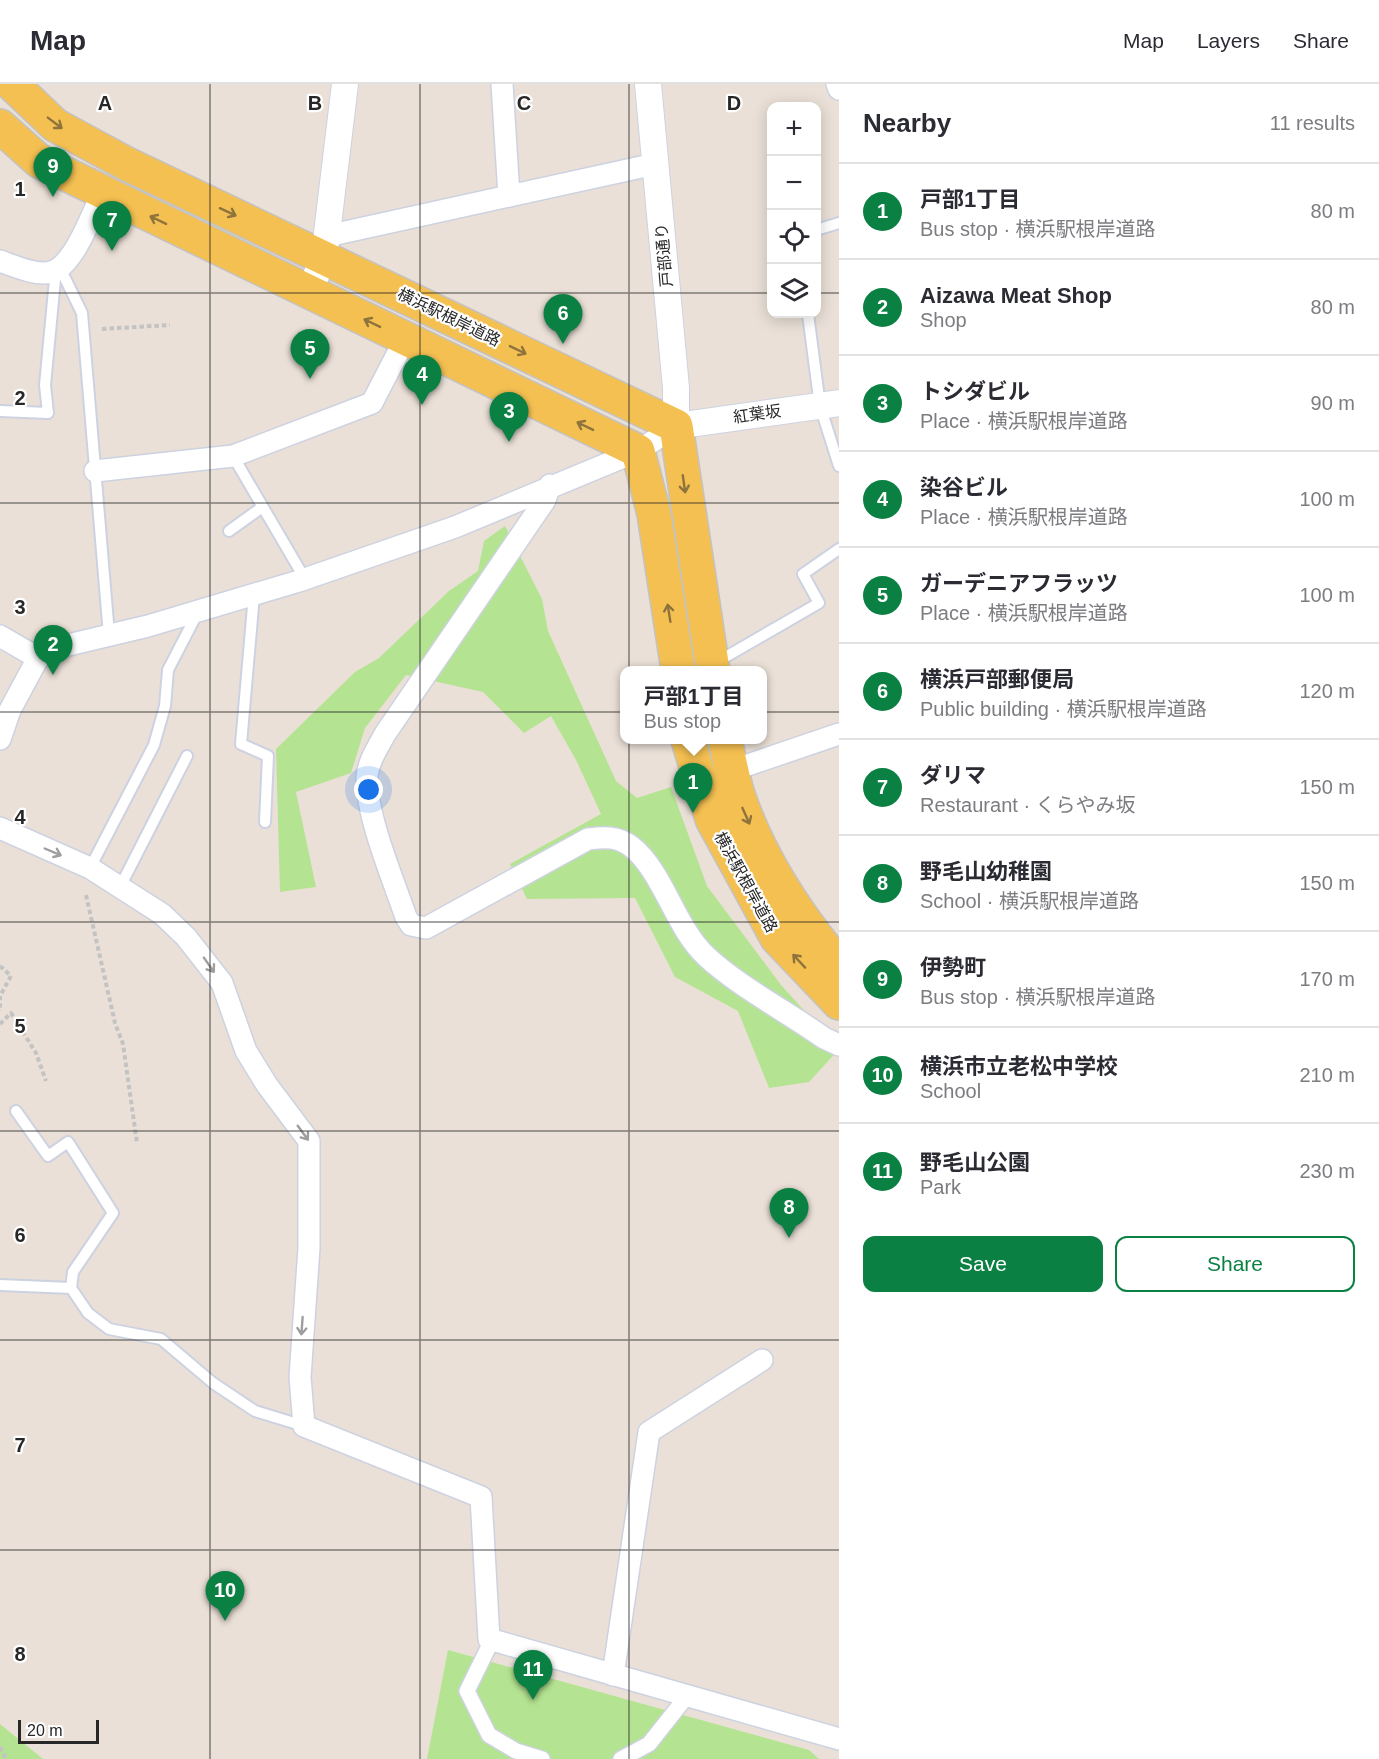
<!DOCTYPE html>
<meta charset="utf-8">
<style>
body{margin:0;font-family:Arial,"Noto Sans JP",sans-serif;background:#f7f7f7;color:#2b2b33}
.controls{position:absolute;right:18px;top:18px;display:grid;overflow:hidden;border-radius:12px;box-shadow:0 3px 15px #0003}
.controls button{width:54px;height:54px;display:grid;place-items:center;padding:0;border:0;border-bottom:2px solid #e1e1e2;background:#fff;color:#2b2b33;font:30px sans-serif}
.scale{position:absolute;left:18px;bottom:15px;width:81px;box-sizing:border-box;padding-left:6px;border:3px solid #272727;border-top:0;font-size:16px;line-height:21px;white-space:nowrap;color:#272727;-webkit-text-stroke:4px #fff;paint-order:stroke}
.you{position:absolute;left:369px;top:706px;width:21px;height:21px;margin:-15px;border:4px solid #fff;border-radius:50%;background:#1a73e8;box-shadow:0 0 0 9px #1a73e833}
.badge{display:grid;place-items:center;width:39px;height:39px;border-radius:50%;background:#0b8043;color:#fff;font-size:20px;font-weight:700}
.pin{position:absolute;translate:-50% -50px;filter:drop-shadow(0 2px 3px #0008)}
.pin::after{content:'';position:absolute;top:32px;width:21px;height:18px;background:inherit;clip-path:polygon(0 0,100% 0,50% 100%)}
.popup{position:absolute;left:620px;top:582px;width:147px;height:78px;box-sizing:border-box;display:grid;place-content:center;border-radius:12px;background:#fff;filter:drop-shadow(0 2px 4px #0005);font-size:20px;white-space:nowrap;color:#7c7c81}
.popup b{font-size:22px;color:#2b2b33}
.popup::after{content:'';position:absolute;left:50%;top:100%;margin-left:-12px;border:12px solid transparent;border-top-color:#fff}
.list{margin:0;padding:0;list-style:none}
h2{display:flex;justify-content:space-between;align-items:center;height:78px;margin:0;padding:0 24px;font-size:26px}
h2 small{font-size:20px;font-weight:400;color:#7c7c81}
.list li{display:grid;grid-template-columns:39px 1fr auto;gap:18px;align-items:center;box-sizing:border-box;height:96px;padding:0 24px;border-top:2px solid #e1e1e2}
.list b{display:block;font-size:22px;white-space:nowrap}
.list p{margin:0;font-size:20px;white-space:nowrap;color:#7c7c81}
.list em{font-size:20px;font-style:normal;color:#7c7c81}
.actions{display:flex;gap:12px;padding:18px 24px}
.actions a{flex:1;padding:14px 0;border:2px solid #0b8043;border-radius:12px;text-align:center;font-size:21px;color:#0b8043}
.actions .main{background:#0b8043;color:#fff}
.icon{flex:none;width:33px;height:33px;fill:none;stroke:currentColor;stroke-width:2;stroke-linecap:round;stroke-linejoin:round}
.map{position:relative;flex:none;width:839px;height:1675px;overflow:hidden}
header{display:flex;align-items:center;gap:36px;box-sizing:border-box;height:84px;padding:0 30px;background:#fff;border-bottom:2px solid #e1e1e2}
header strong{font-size:28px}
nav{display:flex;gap:33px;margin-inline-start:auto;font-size:21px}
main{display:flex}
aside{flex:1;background:#fff}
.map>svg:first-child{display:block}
</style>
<header>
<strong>Map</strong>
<nav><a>Map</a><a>Layers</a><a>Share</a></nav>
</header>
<main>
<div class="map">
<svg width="839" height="1675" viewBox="0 0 839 1675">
<rect width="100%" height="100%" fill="#eae0d7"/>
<g fill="#b4e491">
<path d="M505,442L542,515L548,547L616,697L637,714L671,703L707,802L781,901L839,965L809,998L769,1004L738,927L675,893L635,814L527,815L510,780L601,730L576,676L551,632L524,649L483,608L406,591L365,644L351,689L296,708L316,803L280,808L276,665L355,588L379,574L449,507L478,487L484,457Z"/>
<path d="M448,1566L809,1666L819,1675H427Z"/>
<path d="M0,1640L43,1675H0Z"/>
</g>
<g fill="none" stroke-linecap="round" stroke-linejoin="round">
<g stroke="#cdd2e1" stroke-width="14">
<g id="service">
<path d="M816,146L839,139"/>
<path d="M59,182L82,229L109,551"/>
<path d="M808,230L820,322L839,382"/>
<path d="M0,327L48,329L45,301L56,185"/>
<path d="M233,372L305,495"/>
<path d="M229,447L261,424"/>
<path d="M254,511L241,660L268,672L265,738"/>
<path d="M715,579L819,519L803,490L839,465"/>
<path d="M90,784L154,661L165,622L168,586L198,528"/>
<path d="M120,803L187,672"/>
<path d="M16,1027L48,1072L68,1058L113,1129L73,1188L71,1204"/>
<path d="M0,1201L71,1204L88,1229L109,1245L161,1255L213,1299L255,1327L304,1342"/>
</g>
</g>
<g stroke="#cdd2e1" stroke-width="18">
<g id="pedestrian">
<path d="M492,1556L467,1607L489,1651L516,1667L542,1675"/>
<path d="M621,1675L649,1660L687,1612"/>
</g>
</g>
<g stroke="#cdd2e1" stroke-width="24">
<g id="minor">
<path d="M502,0L509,112"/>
<path d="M837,0L839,5"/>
<path d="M327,152L655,80"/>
<path d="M0,177C14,182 36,192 51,188C74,182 92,130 102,109"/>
<path d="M95,387L233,372L372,319L405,255"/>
<path d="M550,401L545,416L385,650C378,663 368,678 367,693C366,732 393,795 406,833L411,841L426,844L588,755C605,753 618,752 632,763C664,789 675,844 707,873C738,902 789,929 824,954L839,961"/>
<path d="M0,552L38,574"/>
<path d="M0,655L10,626L38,574L64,562L148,542L299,497L455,443L638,367L676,342"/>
<path d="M733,686L839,650"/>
<path d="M0,744L90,784L162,830L186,853L222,899L246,967L267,1001L309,1057V1164L300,1293L304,1342L481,1413L489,1555L839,1655"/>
<path d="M613,1591L649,1348L762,1276"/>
</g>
</g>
<g stroke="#cdd2e1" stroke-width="28">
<g id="tertiary">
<path d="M648,0L676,304V342L839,319"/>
<path d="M308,209L324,174L345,0"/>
</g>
</g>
<g stroke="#c3c3c3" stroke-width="36">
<g id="primary">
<path d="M12,0L55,41L127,80L676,342L713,586"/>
<path d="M0,42L39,77L638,367L654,430L678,586"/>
<path d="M688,656L712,735L777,854L839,919"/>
<path d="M725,656C730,676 733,699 741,719C763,780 798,832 839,881"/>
</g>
</g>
<g stroke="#c3c3c3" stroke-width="4" stroke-dasharray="4.5 3" stroke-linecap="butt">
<path d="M102,245L170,241"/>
<path d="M86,811L115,939L123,960L137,1059"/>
<path d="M0,882L11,892L0,912V927"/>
<path d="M0,940L11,929L36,969L46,997"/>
<path d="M0,1663L6,1675"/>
</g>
<use href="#service" stroke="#fff" stroke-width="10"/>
<use href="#pedestrian" stroke="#fff" stroke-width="15"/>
<use href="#minor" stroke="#fff" stroke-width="21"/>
<use href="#tertiary" stroke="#fff" stroke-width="26"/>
<use href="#primary" stroke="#f5c052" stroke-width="33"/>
</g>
<defs><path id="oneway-shaft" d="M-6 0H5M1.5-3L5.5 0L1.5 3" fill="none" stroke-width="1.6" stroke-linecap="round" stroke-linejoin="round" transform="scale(1.5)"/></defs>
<g stroke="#8e743c">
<use href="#oneway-shaft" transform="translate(55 39) rotate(37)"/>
<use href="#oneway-shaft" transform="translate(228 128) rotate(25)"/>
<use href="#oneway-shaft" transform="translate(158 136) rotate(-154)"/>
<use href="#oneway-shaft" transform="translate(372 239) rotate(-154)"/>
<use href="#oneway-shaft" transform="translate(518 266) rotate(26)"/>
<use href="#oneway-shaft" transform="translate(585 342) rotate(-154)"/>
<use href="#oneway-shaft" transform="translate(684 400) rotate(82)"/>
<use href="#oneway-shaft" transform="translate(669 529) rotate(-99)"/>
<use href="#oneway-shaft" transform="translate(746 732) rotate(66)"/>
<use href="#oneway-shaft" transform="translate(799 877) rotate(-133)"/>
</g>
<g stroke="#9e9e9e">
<use href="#oneway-shaft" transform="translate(53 768) rotate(23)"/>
<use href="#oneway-shaft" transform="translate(209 881) rotate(55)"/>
<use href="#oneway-shaft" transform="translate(303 1049) rotate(54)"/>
<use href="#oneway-shaft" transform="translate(302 1242) rotate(94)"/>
</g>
<path fill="none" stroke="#272727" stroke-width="1.5" stroke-opacity="0.55" d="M210,0V1675M420,0V1675M629,0V1675M0,209H772M816,209H839M0,419H839M0,628H839M0,838H839M0,1047H839M0,1256H839M0,1466H839"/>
<g text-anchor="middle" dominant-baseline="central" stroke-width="4.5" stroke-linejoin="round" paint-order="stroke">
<g font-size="16" fill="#272727" stroke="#fff">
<text transform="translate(664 171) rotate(-95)">戸部通り</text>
<text transform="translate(449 233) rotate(26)">横浜駅根岸道路</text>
<text transform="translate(757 330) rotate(-8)">紅葉坂</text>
<text transform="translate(746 798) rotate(61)">横浜駅根岸道路</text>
</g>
</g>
<g font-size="20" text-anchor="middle" font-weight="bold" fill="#272727" stroke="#fff" stroke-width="4.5" stroke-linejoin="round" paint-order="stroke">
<text x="105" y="26">A</text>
<text x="315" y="26">B</text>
<text x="524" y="26">C</text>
<text x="734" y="26">D</text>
<text x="20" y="112">1</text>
<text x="20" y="321">2</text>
<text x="20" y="530">3</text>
<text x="20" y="740">4</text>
<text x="20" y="949">5</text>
<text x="20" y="1158">6</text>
<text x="20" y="1368">7</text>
<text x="20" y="1577">8</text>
</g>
</svg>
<div class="controls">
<button>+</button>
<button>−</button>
<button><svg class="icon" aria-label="locate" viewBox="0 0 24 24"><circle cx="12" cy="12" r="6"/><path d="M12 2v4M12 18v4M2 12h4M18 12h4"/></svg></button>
<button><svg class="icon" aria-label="layers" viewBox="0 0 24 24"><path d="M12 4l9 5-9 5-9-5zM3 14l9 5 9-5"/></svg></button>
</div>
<div class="scale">20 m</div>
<div class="you"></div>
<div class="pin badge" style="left:693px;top:729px">1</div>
<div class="popup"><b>戸部1丁目</b>Bus stop</div>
<div class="pin badge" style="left:53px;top:591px">2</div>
<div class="pin badge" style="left:509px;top:358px">3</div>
<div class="pin badge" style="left:422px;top:321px">4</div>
<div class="pin badge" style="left:310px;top:295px">5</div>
<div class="pin badge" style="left:563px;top:260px">6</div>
<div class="pin badge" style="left:112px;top:167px">7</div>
<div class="pin badge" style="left:789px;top:1154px">8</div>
<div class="pin badge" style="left:53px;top:113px">9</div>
<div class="pin badge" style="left:225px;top:1537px">10</div>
<div class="pin badge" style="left:533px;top:1616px">11</div>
</div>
<aside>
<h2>Nearby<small>11 results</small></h2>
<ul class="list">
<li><span class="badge">1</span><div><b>戸部1丁目</b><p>Bus stop · 横浜駅根岸道路</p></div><em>80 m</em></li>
<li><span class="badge">2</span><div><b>Aizawa Meat Shop</b><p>Shop</p></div><em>80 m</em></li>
<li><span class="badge">3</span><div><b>トシダビル</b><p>Place · 横浜駅根岸道路</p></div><em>90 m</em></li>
<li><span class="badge">4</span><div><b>染谷ビル</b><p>Place · 横浜駅根岸道路</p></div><em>100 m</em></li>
<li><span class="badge">5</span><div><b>ガーデニアフラッツ</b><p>Place · 横浜駅根岸道路</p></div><em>100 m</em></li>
<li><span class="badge">6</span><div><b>横浜戸部郵便局</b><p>Public building · 横浜駅根岸道路</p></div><em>120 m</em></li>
<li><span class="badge">7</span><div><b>ダリマ</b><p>Restaurant · くらやみ坂</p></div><em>150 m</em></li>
<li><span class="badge">8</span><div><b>野毛山幼稚園</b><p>School · 横浜駅根岸道路</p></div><em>150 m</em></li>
<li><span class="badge">9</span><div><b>伊勢町</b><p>Bus stop · 横浜駅根岸道路</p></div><em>170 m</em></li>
<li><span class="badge">10</span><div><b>横浜市立老松中学校</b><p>School</p></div><em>210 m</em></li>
<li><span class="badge">11</span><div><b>野毛山公園</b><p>Park</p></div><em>230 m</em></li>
</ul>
<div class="actions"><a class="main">Save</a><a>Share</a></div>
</aside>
</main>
